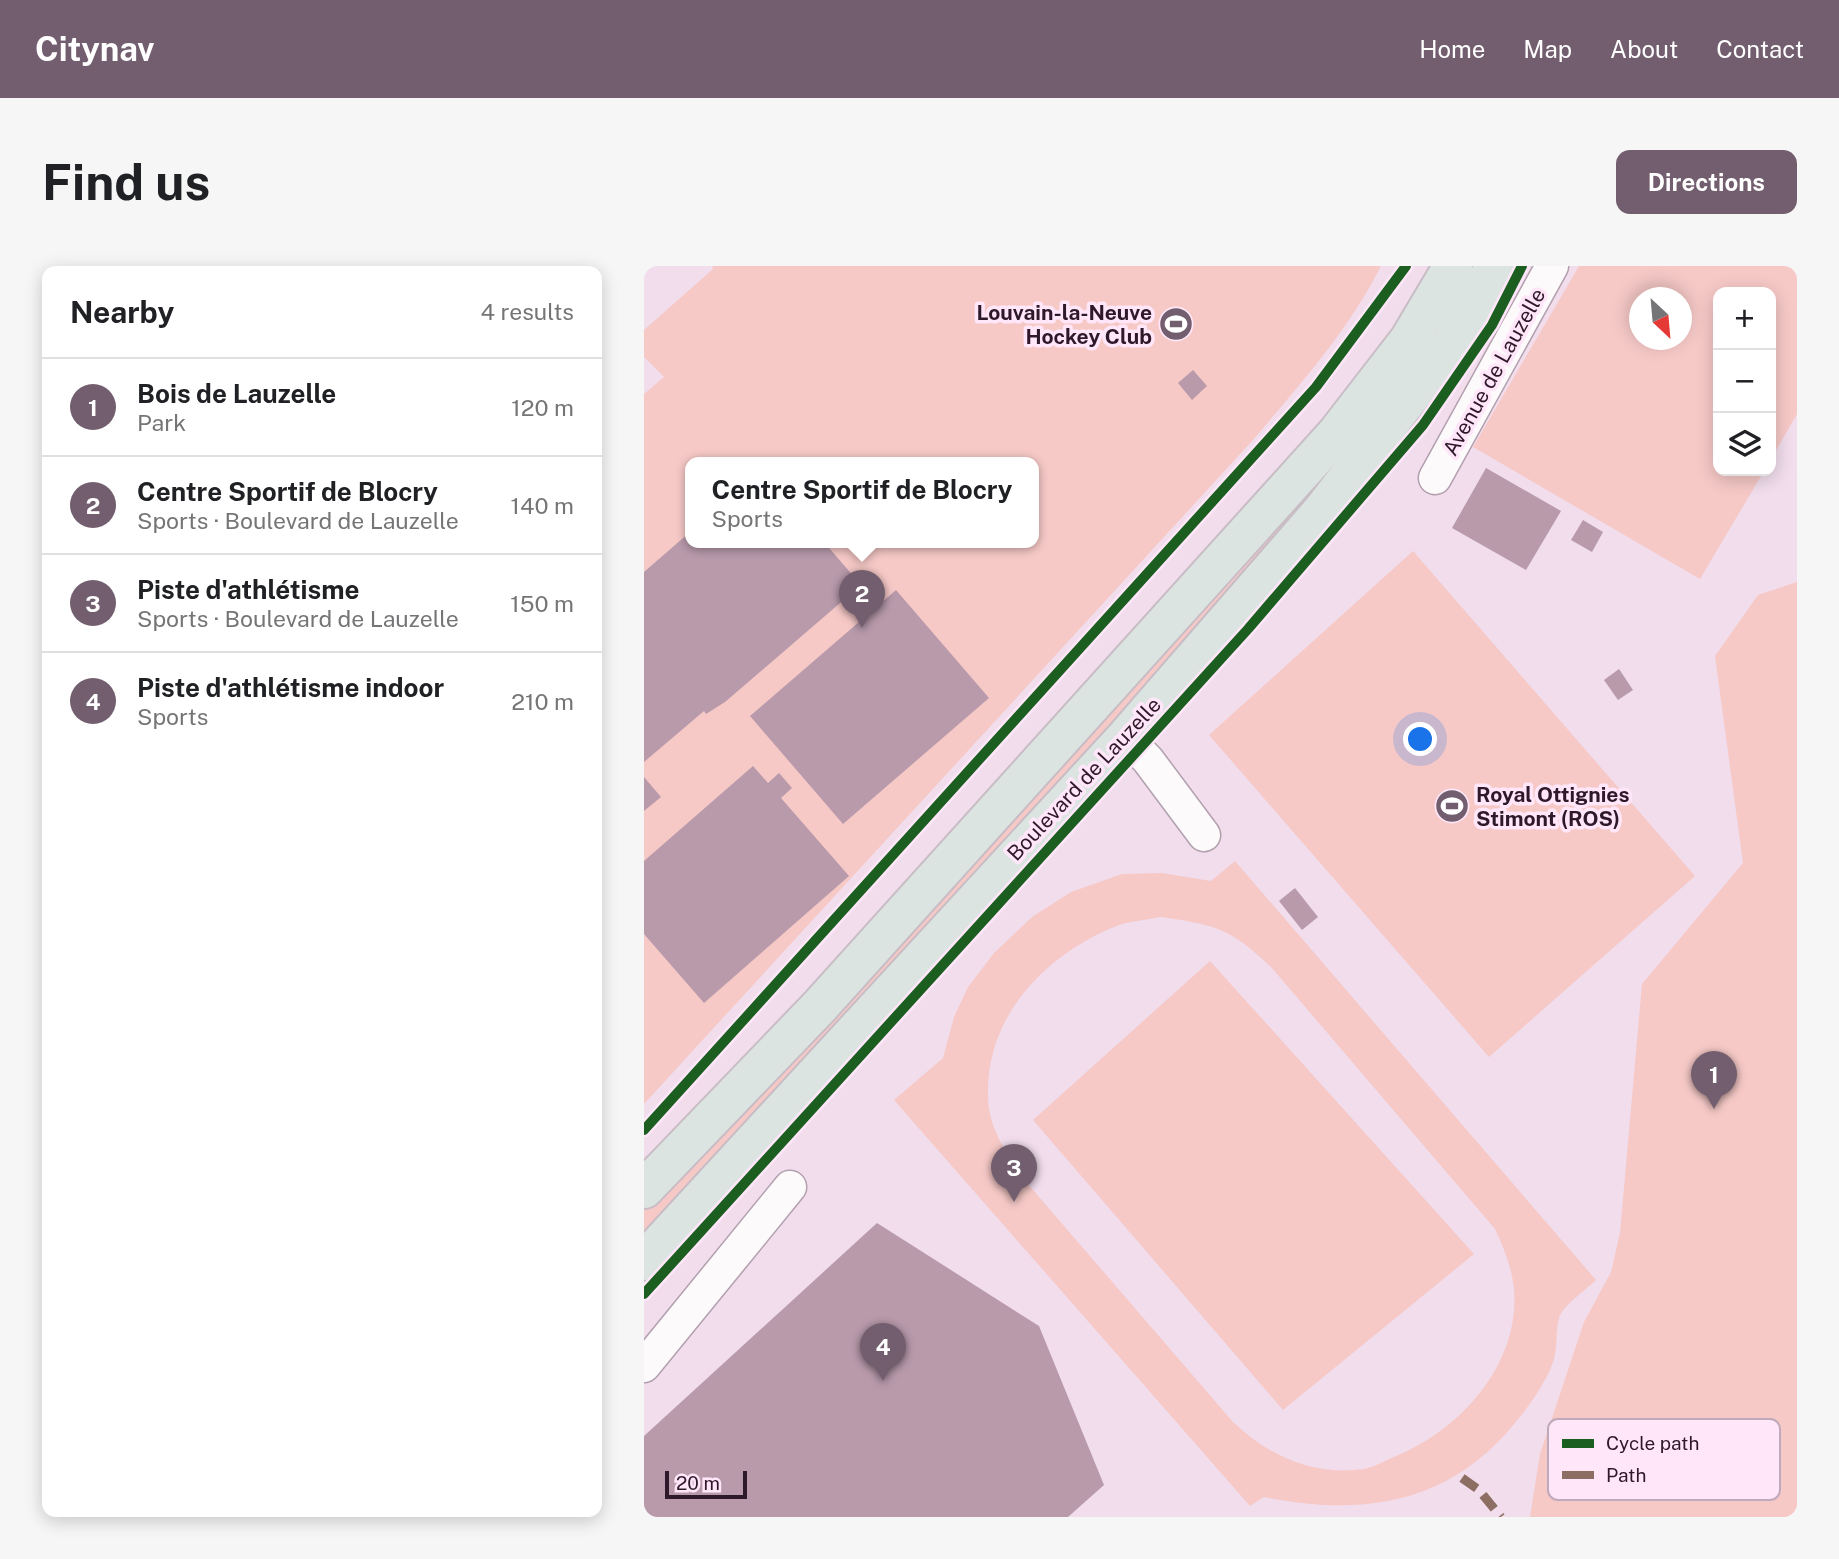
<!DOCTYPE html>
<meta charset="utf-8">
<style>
body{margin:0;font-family:"Public Sans",sans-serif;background:#f6f6f6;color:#202124}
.controls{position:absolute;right:21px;top:21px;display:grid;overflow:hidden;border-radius:14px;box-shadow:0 4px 18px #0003}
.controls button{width:63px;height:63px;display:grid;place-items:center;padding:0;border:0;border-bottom:2px solid #e0e0e0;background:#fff;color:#202124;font:35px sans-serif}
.compass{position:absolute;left:985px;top:21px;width:63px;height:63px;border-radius:50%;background:#fff;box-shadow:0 4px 18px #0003;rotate:154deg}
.scale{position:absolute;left:21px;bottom:18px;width:82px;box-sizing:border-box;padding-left:7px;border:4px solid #2e192a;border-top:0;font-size:19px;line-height:24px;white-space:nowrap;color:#2e192a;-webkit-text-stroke:5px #ffe7f9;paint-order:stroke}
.you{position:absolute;left:777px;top:474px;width:24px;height:24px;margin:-18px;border:5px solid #fff;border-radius:50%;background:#1a73e8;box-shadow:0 0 0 10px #1a73e833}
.badge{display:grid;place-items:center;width:46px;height:46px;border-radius:50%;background:#725e6e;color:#fff;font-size:23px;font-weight:700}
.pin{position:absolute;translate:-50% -58px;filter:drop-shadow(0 2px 4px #0008)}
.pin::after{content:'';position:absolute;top:37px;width:24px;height:21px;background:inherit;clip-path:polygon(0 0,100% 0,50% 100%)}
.popup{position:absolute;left:41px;top:191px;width:354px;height:91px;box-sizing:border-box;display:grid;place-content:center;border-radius:14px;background:#fff;filter:drop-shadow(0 2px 5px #0005);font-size:23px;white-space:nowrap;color:#757577}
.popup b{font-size:26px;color:#202124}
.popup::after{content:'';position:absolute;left:50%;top:100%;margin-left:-14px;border:14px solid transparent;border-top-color:#fff}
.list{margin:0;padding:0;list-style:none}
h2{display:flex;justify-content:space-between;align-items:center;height:91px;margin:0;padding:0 28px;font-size:30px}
h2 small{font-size:23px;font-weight:400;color:#757577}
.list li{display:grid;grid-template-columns:46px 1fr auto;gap:21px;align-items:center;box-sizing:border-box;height:98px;padding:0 28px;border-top:2px solid #e0e0e0}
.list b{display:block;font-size:26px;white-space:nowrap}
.list p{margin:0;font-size:23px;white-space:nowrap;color:#757577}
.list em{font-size:23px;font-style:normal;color:#757577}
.icon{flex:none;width:38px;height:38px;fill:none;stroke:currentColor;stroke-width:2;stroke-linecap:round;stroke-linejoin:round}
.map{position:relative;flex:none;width:1153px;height:1251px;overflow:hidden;border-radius:14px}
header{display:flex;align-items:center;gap:42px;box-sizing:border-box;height:98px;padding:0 35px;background:#725e6e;color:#fff}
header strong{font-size:33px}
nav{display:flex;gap:38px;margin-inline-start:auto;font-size:24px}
.intro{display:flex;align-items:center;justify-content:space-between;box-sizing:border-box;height:168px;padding:0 42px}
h1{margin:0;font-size:49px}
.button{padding:18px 32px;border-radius:14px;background:#725e6e;color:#fff;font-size:24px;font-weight:700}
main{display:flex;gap:42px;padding:0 42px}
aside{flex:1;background:#fff;border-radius:14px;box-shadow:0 4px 18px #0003}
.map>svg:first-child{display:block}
</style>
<header>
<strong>Citynav</strong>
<nav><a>Home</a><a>Map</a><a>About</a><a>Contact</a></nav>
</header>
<div class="intro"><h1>Find us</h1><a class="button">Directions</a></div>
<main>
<aside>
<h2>Nearby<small>4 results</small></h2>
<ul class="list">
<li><span class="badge">1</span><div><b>Bois de Lauzelle</b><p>Park</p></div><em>120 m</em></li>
<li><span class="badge">2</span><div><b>Centre Sportif de Blocry</b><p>Sports · Boulevard de Lauzelle</p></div><em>140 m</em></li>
<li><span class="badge">3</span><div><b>Piste d'athlétisme</b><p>Sports · Boulevard de Lauzelle</p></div><em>150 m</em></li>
<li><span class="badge">4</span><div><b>Piste d'athlétisme indoor</b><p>Sports</p></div><em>210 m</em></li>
</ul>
</aside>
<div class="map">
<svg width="1153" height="1251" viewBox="0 0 1153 1251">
<rect width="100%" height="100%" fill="#f1ddec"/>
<g fill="#f6c9c7" fill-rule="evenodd">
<path d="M68,0H737C704,65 655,120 608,175L0,838V128L20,111L0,91V64L69,3ZM46,196H390V276H46Z"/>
<path d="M817,0H839L682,223L0,977V943L666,211Z"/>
<path d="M935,0H1153V148L1127,193V26H1074V205H1120L1056,313L829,181ZM996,32H1038V74H996Z"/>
<path d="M769,285L1051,610L845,791L565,469Z"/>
<path d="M1153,316V1251H886L896,1188L940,1056L967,1006L976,967L998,718L1099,597L1071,390L1114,329Z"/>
<path d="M591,595L952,1014C942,1024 919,1039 915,1052C911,1067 914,1085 908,1099C900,1119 885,1140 871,1157C805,1238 719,1251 620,1231L606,1240L250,834L299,792L310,751L324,721L350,687L388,651L427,626L478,608L518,607L567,615ZM517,651C572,659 586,662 627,701L851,963C860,982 868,1002 870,1024C876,1099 815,1165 750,1191C740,1195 730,1201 720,1203C668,1210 625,1190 589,1156L377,910C364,889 349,868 345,843C335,758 397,691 470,661C484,655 502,654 517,651Z"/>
<path d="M566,695L830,988L639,1144L389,854Z"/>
</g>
<g fill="#b89aab">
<path d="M549,104L563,120L548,134L534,117Z"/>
<path d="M842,202L917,245L882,304L808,262Z"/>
<path d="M939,254L959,266L948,286L927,274Z"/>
<path d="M46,266V276H180L217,319L81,436L62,448L60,445L0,496V306Z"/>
<path d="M252,324L345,432L199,558L106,450Z"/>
<path d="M975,403L989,424L974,434L960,414Z"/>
<path d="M109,500L124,517L135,507L148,522L137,532L205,610L60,737L0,668V595Z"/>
<path d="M0,511L17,531L0,545Z"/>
<path d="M651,622L674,651L658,664L635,635Z"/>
<path d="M233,957L395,1060L460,1219L424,1251H0V1170Z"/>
</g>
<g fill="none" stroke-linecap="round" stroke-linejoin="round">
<g stroke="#b2a0ae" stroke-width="35">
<g id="minor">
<path d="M791,212L908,0"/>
<path d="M482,471L504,494L560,569"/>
<path d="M0,1100L146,921"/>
</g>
</g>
<g stroke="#c8bcc5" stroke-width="42">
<g id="major">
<path d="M0,923L175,741L693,167L765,74L809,0"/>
<path d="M0,995L482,471L678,245L808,76L851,0"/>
</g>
</g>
<use href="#minor" stroke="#fdfafc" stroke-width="32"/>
<use href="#major" stroke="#dbe4e0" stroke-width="38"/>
<path stroke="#8d6e63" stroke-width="9" stroke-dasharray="18 9" stroke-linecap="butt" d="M818,1212L835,1224L857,1251"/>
<g stroke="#ffe7f9" stroke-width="15">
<g id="cycleway">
<path d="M0,864L672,121L762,0"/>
<path d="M0,1028L604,363L779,159L848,59L878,0"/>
</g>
</g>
<use href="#cycleway" stroke="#1b5e20" stroke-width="10"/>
</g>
<defs>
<g id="stadium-disc" transform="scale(1.75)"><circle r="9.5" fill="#725e6e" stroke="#ffe7f9"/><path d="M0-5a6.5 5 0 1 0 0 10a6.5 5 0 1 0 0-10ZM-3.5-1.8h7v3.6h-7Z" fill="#fff"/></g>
</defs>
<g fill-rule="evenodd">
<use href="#stadium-disc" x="532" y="58"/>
<use href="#stadium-disc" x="808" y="540"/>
</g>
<g text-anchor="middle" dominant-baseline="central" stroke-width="7" stroke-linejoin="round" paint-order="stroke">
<g font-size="21" font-weight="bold" fill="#2e192a" stroke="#ffe7f9" text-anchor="end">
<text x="508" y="46">Louvain-la-Neuve<tspan x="508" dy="24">Hockey Club</tspan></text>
<text x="832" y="528" text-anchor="start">Royal Ottignies<tspan x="832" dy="24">Stimont (ROS)</tspan></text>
</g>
<g font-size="21" fill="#2e192a" stroke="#ffe7f9">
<text transform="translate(850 106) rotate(-61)">Avenue de Lauzelle</text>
<text transform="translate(440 513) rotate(-47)">Boulevard de Lauzelle</text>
</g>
</g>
<rect x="904" y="1153" width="232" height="81" rx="10" fill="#ffe7f9" stroke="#c0a9bb" stroke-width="2"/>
<rect x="918" y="1173" width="32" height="9" fill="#1b5e20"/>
<rect x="918" y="1205" width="32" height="8" fill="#8d6e63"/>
<g font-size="19" fill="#2e192a">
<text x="962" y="1184">Cycle path</text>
<text x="962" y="1216">Path</text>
</g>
</svg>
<div class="controls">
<button>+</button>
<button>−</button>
<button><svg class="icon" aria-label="layers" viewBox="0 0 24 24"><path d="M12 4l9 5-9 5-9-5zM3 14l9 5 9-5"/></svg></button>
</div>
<svg class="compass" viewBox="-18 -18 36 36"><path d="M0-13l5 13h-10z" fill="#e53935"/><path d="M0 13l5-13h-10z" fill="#757577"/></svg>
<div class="scale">20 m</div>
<div class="you"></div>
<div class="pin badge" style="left:1070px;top:843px">1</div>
<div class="pin badge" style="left:218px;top:362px">2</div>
<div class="popup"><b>Centre Sportif de Blocry</b>Sports</div>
<div class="pin badge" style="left:370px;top:936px">3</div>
<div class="pin badge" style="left:239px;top:1115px">4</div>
</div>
</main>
